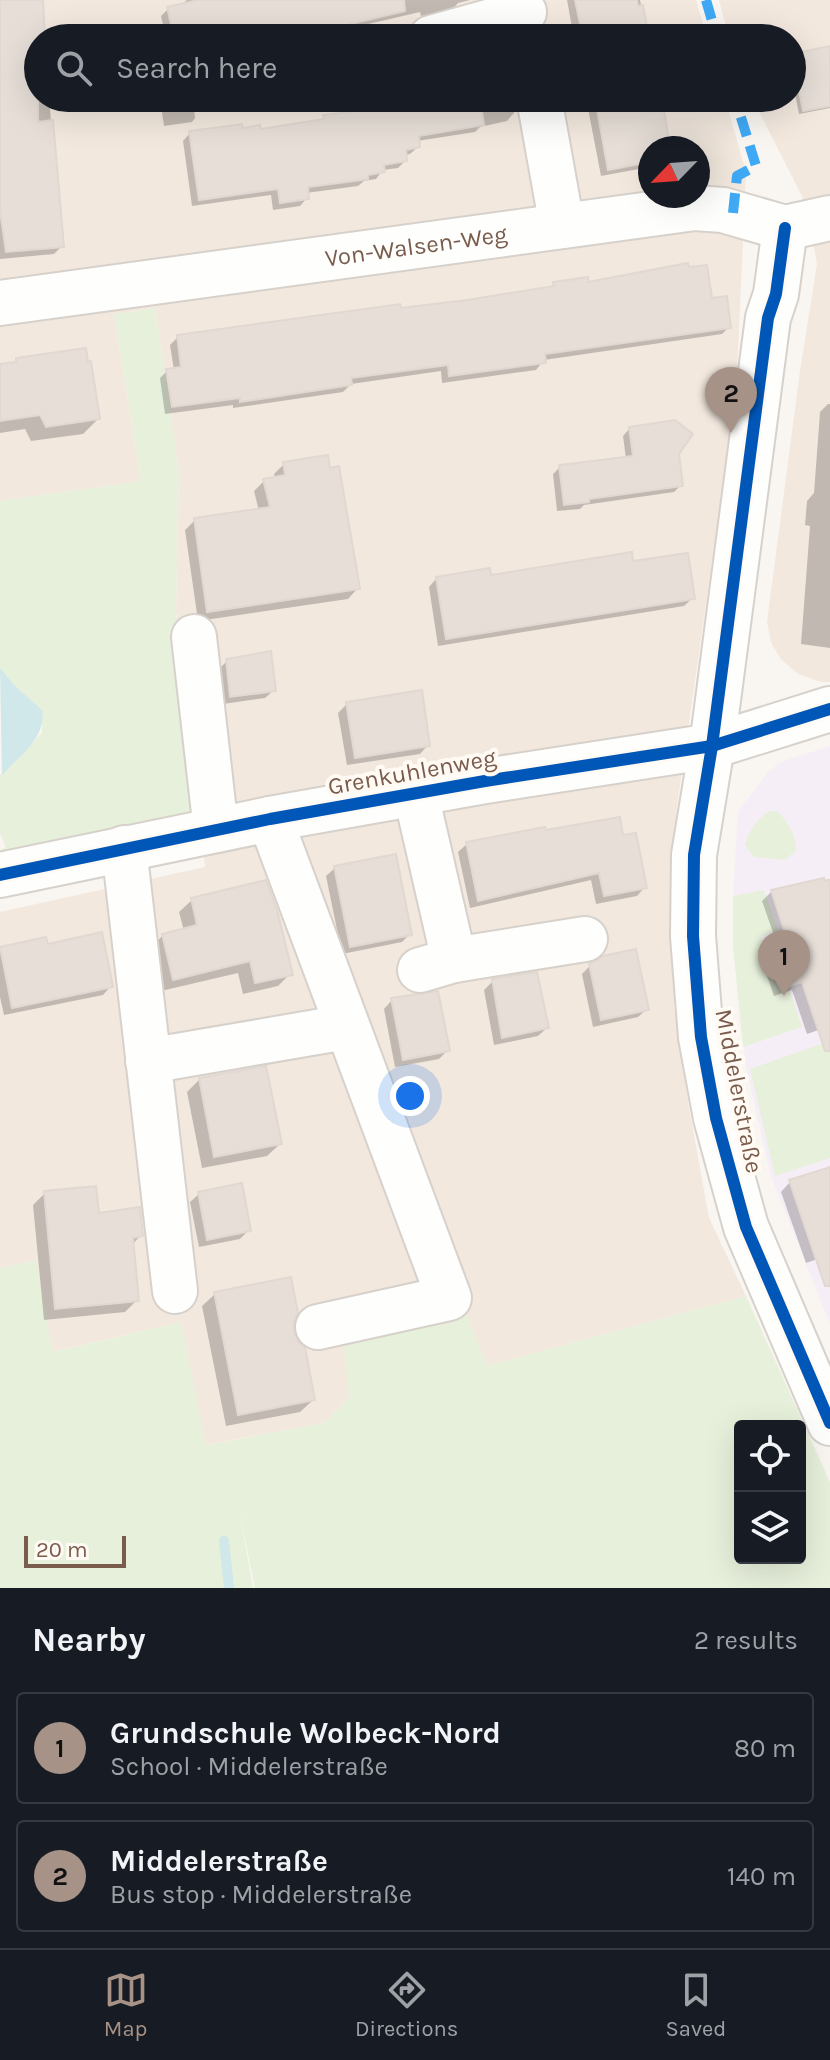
<!DOCTYPE html>
<meta charset="utf-8">
<style>
body{margin:0;font-family:Karla,sans-serif;background:#20242c;color:#f1f3f6}
.controls{position:absolute;right:24px;bottom:24px;display:grid;overflow:hidden;border-radius:8px;box-shadow:0 8px 32px #0002}
.controls button{width:72px;height:72px;display:grid;place-items:center;padding:0;border:0;border-bottom:2px solid #363941;background:#171b24;color:#f1f3f6;font:40px sans-serif}
.compass{position:absolute;left:638px;top:136px;width:72px;height:72px;border-radius:50%;background:#171b24;box-shadow:0 8px 32px #0002;rotate:245deg}
.scale{position:absolute;left:24px;bottom:20px;width:102px;box-sizing:border-box;padding-left:8px;border:4px solid #7a5c4d;border-top:0;font-size:22px;line-height:28px;white-space:nowrap;color:#7a5c4d;-webkit-text-stroke:6px #fffaf3;paint-order:stroke}
.you{position:absolute;left:410px;top:1096px;width:28px;height:28px;margin:-20px;border:6px solid #fff;border-radius:50%;background:#1a73e8;box-shadow:0 0 0 12px #1a73e833}
.badge{display:grid;place-items:center;width:52px;height:52px;border-radius:50%;background:#a69286;color:#111;font-size:26px;font-weight:700}
.pin{position:absolute;translate:-50% -66px;filter:drop-shadow(0 2px 4px #0008)}
.pin::after{content:'';position:absolute;top:42px;width:28px;height:24px;background:inherit;clip-path:polygon(0 0,100% 0,50% 100%)}
.list{margin:0;padding:0;list-style:none}
h2{display:flex;justify-content:space-between;align-items:center;height:104px;margin:0;padding:0 32px;font-size:34px}
h2 small{font-size:26px;font-weight:400;color:#9ea1a6}
.list li{display:grid;grid-template-columns:52px 1fr auto;gap:24px;align-items:center;box-sizing:border-box;height:112px;margin:0 16px 16px;padding:0 16px;border:2px solid #363941;border-radius:8px}
.list b{display:block;font-size:30px;white-space:nowrap}
.list p{margin:0;font-size:26px;white-space:nowrap;color:#9ea1a6}
.list em{font-size:26px;font-style:normal;color:#9ea1a6}
.icon{flex:none;width:44px;height:44px;fill:none;stroke:currentColor;stroke-width:2;stroke-linecap:round;stroke-linejoin:round}
.map{position:relative;flex:none;width:830px;height:1588px;overflow:hidden}
.search{position:absolute;background:#171b24;box-shadow:0 8px 32px #0002;left:24px;right:24px;top:24px;height:88px;display:flex;align-items:center;gap:20px;box-sizing:border-box;padding:0 28px;border-radius:44px;color:#9ea1a6;font-size:30px}
.sheet{height:360px;background:#171b24}
nav{display:flex;justify-content:space-around;align-items:center;box-sizing:border-box;height:112px;border-top:2px solid #363941;background:#171b24;font-size:22px;color:#9ea1a6}
nav a{display:grid;justify-items:center;gap:4px}
nav .on{color:#a69286}
.map>svg:first-child{display:block}
</style>
<div class="map">
<svg width="830" height="1588" viewBox="0 0 830 1588">
<rect width="100%" height="100%" fill="#f9f5f0"/>
<g fill="#f2e8de" fill-rule="evenodd">
<path d="M0,0H696L707,38H38V98H725L746,173L736,395L676,813L674,1007L688,1102L709,1218L746,1296L487,1366L465,1311L349,1398L324,1423L205,1445L181,1322L52,1352L36,1260L0,1268V912L205,867L176,612L179,472L155,308L114,314L141,481L0,501ZM650,148H698V196H650Z"/>
<path d="M719,0H830V682H821L798,674L780,658L771,642L767,622L800,371L817,264L805,202L752,98H792V38H729Z"/>
</g>
<path fill="#f6eef6" d="M830,746V1324L771,1176L746,1068L733,945V896L738,811L769,771L781,762Z"/>
<g fill="#e7f0db" fill-rule="evenodd">
<path d="M155,308L179,472L176,612L198,818L0,860V850L6,847L0,833V775L42,733V710L14,685L0,668V501L141,481L114,314Z"/>
<path d="M771,811H777C787,820 797,837 796,851L784,860L754,857L745,845C747,834 760,814 771,811Z"/>
<path d="M764,890L778,930L761,937L779,987L788,985L802,1027L743,1047L733,945V896Z"/>
<path d="M830,1041V1158L775,1176L750,1069Z"/>
<path d="M36,1260L53,1352L181,1322L206,1445L324,1423L349,1398L344,1347L465,1310L487,1366L746,1296L830,1482V1588H255L239,1509L253,1588H0V1268ZM740,1426H800V1558H740Z"/>
</g>
<path fill="#d0e8ea" d="M0,668L14,685L42,710C47,738 19,756 2,775Z"/>
<g fill="#0003">
<path d="M0,0H41L44,38H38V98H49L62,246L54,254L0,259Z"/>
<path d="M187,0H470L458,3L453,9L421,16L420,12L343,30L337,36L328,38H166L161,16L168,9L179,6Z"/>
<path d="M567,0H640L648,38H574Z"/>
<path d="M830,48V108L799,114L792,79V56Z"/>
<path d="M160,98H193L195,118L192,122L164,126Z"/>
<path d="M418,98H514V113L507,121L480,127L475,132L417,141L418,147L410,154L404,155L405,161L398,168L383,170L376,179L364,181L358,186L306,193L307,198L300,206L273,210L271,195L192,206L183,141L190,133L259,131L319,122L324,117L419,104Z"/>
<path d="M586,98H660L667,139L662,144L663,148H650V167L601,176Z"/>
<path d="M554,284H586L711,301L729,327L722,334L544,360L536,370L442,383L441,371L351,384L343,392L233,408V405L165,414L160,378L167,371L174,370L170,345L178,337L399,310L549,289Z"/>
<path d="M17,360L98,419L83,434L31,441L25,429L0,433V366L12,365Z"/>
<path d="M828,404H830V648L801,644L810,526L805,525L807,501L814,493L820,412Z"/>
<path d="M630,428L677,453L681,485L674,492L584,505L580,509L557,511L553,474L560,467L626,459L623,436Z"/>
<path d="M284,464L358,588L348,599L198,621L185,530L195,520L259,511L254,491L264,481L275,479L274,474Z"/>
<path d="M632,563L693,598L684,606L438,646L429,587L437,578L489,577Z"/>
<path d="M227,661L274,690L265,698L223,704L218,670Z"/>
<path d="M347,704L428,745L420,754L347,765L338,713Z"/>
<path d="M544,833L622,837L645,887L637,896L596,904L591,880L470,908L458,852L467,844Z"/>
<path d="M335,868L410,934L402,942L342,954L326,876Z"/>
<path d="M830,879V1026L807,1034L792,990L774,996L758,950L768,941L775,938L762,901L772,891Z"/>
<path d="M192,900L290,974L278,986L243,994L238,973L161,991L151,948L163,935L184,931L179,912Z"/>
<path d="M45,939L46,946L111,986L103,995L4,1015L0,997V949Z"/>
<path d="M591,965L647,1009L638,1017L593,1027L582,974Z"/>
<path d="M493,981L547,1028L538,1036L494,1045L484,990Z"/>
<path d="M392,1000L447,1051L439,1059L395,1067L384,1009Z"/>
<path d="M199,1080L280,1144L267,1156L202,1168L187,1092Z"/>
<path d="M830,1169V1286L821,1258L806,1263L781,1192L790,1182Z"/>
<path d="M45,1193L141,1235L132,1245L137,1300L125,1312L44,1320L33,1205Z"/>
<path d="M199,1194L249,1230L240,1239L199,1247L190,1202Z"/>
<path d="M215,1294L292,1320V1332L298,1345L313,1400L300,1412L226,1426L202,1306Z"/>
</g>
<g fill="none" stroke-linecap="round" stroke-linejoin="round">
<path stroke="#d0e8ea" stroke-width="10" d="M224,1541L229,1588"/>
</g>
<g fill="#e6ded7" stroke="#e2d8d2" stroke-width="2">
<path d="M0,0H43L45,38H38V122L53,120L64,247L6,252L0,211Z"/>
<path d="M198,0H404L405,11L346,25L347,29L313,37L312,33L291,38H174L167,7Z"/>
<path d="M575,0H637L638,6L643,5L649,38H583Z"/>
<path d="M830,46V106L803,111L792,54Z"/>
<path d="M426,98H480L484,125L419,136L420,147L406,150L407,161L384,165L385,172L368,175V179L308,187L309,199L280,203L278,189L199,200L189,131L242,124L243,128L260,125L261,129L324,119L323,115L400,106L427,100Z"/>
<path d="M595,98H656L658,105L663,104L669,140L664,141L665,148H650V162L608,170Z"/>
<path d="M688,263L689,267L707,265L712,298L727,296L731,328L545,354L546,363L449,376L448,365L351,378L352,385L240,402V398L172,407L166,369L181,367L177,335L400,304L401,308L467,300L554,286L553,282L588,277V282Z"/>
<path d="M86,348L88,362L91,361L100,419L46,427L40,415L0,421V364L16,362V358Z"/>
<path d="M675,420L693,434L679,454L683,486L589,499V502L564,505L559,465L633,456L629,427Z"/>
<path d="M328,455L330,468L339,466L360,589L207,612L194,518L270,507L263,479L285,475L283,462Z"/>
<path d="M632,552L633,561L688,553L695,599L446,639L436,577L490,568L491,575Z"/>
<path d="M271,651L276,691L230,697L226,659Z"/>
<path d="M422,690L430,746L355,758L346,702Z"/>
<path d="M620,817L623,835L636,833L647,888L604,896L599,873L478,901L466,842L545,827L546,830Z"/>
<path d="M396,854L412,935L350,947L334,866Z"/>
<path d="M824,878L825,881L830,880V1051H825L802,982L783,988L767,939L785,933L771,890Z"/>
<path d="M266,880L277,910L293,975L255,983L250,961L173,980L162,934L197,925L191,898Z"/>
<path d="M102,932L113,987L12,1008L0,947L46,937L48,944Z"/>
<path d="M636,949L649,1010L601,1020L589,964L603,956Z"/>
<path d="M537,972L549,1028L502,1038L492,979Z"/>
<path d="M438,991L450,1051L403,1060L391,998Z"/>
<path d="M266,1066L282,1144L214,1157L199,1078Z"/>
<path d="M830,1167V1286H825L789,1180Z"/>
<path d="M242,1183L251,1231L207,1240L198,1192Z"/>
<path d="M96,1186L99,1213L140,1207L143,1236L133,1238L139,1301L55,1309L44,1191Z"/>
<path d="M291,1277L298,1313L294,1320V1332L299,1343L305,1347L315,1400L238,1415L214,1292Z"/>
</g>
<g fill="none" stroke-linecap="round" stroke-linejoin="round">
<g stroke="#d7d1cb" stroke-width="48">
<g id="minor">
<path d="M431,38L524,12"/>
<path d="M539,98L562,226"/>
<path d="M785,228L776,294L768,318L712,746L694,855L693,936L701,1037L716,1118L746,1227L830,1423"/>
<path id="s1" d="M0,303L695,208L723,210L785,228L830,218"/>
<path d="M194,637L216,830"/>
<path d="M416,795L454,960"/>
<path d="M270,819L449,1298L318,1327"/>
<path d="M124,848L175,1291"/>
<path d="M0,875L270,819L485,781L712,746L830,709"/>
<path d="M420,970L454,960L585,939"/>
<path d="M148,1061L346,1027"/>
</g>
</g>
<use href="#minor" stroke="#fefefd" stroke-width="44"/>
<g stroke="#3fa9f5" stroke-width="10" stroke-dasharray="20 10" stroke-linecap="butt">
<path d="M706,0L717,38"/>
<path d="M733,213L737,176L756,166L735,98"/>
</g>
<g stroke="#fffaf3" stroke-width="17">
<g id="cycleway">
<path d="M785,228L776,294L768,318L712,746L694,855L693,936L701,1037L716,1118L746,1227L830,1423"/>
<path d="M0,875L270,819L485,781L712,746L830,709"/>
</g>
</g>
<use href="#cycleway" stroke="#0057b8" stroke-width="12"/>
</g>
<g text-anchor="middle" dominant-baseline="central" stroke-width="8" stroke-linejoin="round" paint-order="stroke">
<g font-size="24" fill="#7a5c4d" stroke="#fffaf3">
<text stroke="none"><textPath href="#s1" startOffset="420">Von-Walsen-Weg</textPath></text>
<text transform="translate(412 772) rotate(-10)">Grenkuhlenweg</text>
<text transform="translate(739 1091) rotate(79)">Middelerstraße</text>
</g>
</g>
</svg>
<div class="controls">
<button><svg class="icon" aria-label="locate" viewBox="0 0 24 24"><circle cx="12" cy="12" r="6"/><path d="M12 2v4M12 18v4M2 12h4M18 12h4"/></svg></button>
<button><svg class="icon" aria-label="layers" viewBox="0 0 24 24"><path d="M12 4l9 5-9 5-9-5zM3 14l9 5 9-5"/></svg></button>
</div>
<svg class="compass" viewBox="-18 -18 36 36"><path d="M0-13l5 13h-10z" fill="#e53935"/><path d="M0 13l5-13h-10z" fill="#9ea1a6"/></svg>
<div class="scale">20 m</div>
<div class="you"></div>
<div class="pin badge" style="left:784px;top:996px">1</div>
<div class="pin badge" style="left:731px;top:433px">2</div>
<div class="search"><svg class="icon" aria-label="search" viewBox="0 0 24 24"><circle cx="10" cy="10" r="6"/><path d="M15 15l6 6"/></svg>Search here</div>
</div>
<section class="sheet">
<h2>Nearby<small>2 results</small></h2>
<ul class="list">
<li><span class="badge">1</span><div><b>Grundschule Wolbeck-Nord</b><p>School · Middelerstraße</p></div><em>80 m</em></li>
<li><span class="badge">2</span><div><b>Middelerstraße</b><p>Bus stop · Middelerstraße</p></div><em>140 m</em></li>
</ul>
</section>
<nav>
<a class="on"><svg class="icon" aria-label="map" viewBox="0 0 24 24"><path d="M3 6l6-2 6 2 6-2v14l-6 2-6-2-6 2zM9 4v14M15 6v14"/></svg>Map</a>
<a><svg class="icon" aria-label="directions" viewBox="0 0 24 24"><path d="M12 3l9 9-9 9-9-9zM9 14v-3h6M13 9l2 2-2 2"/></svg>Directions</a>
<a><svg class="icon" aria-label="saved" viewBox="0 0 24 24"><path d="M7 4h10v16l-5-4-5 4z"/></svg>Saved</a>
</nav>
